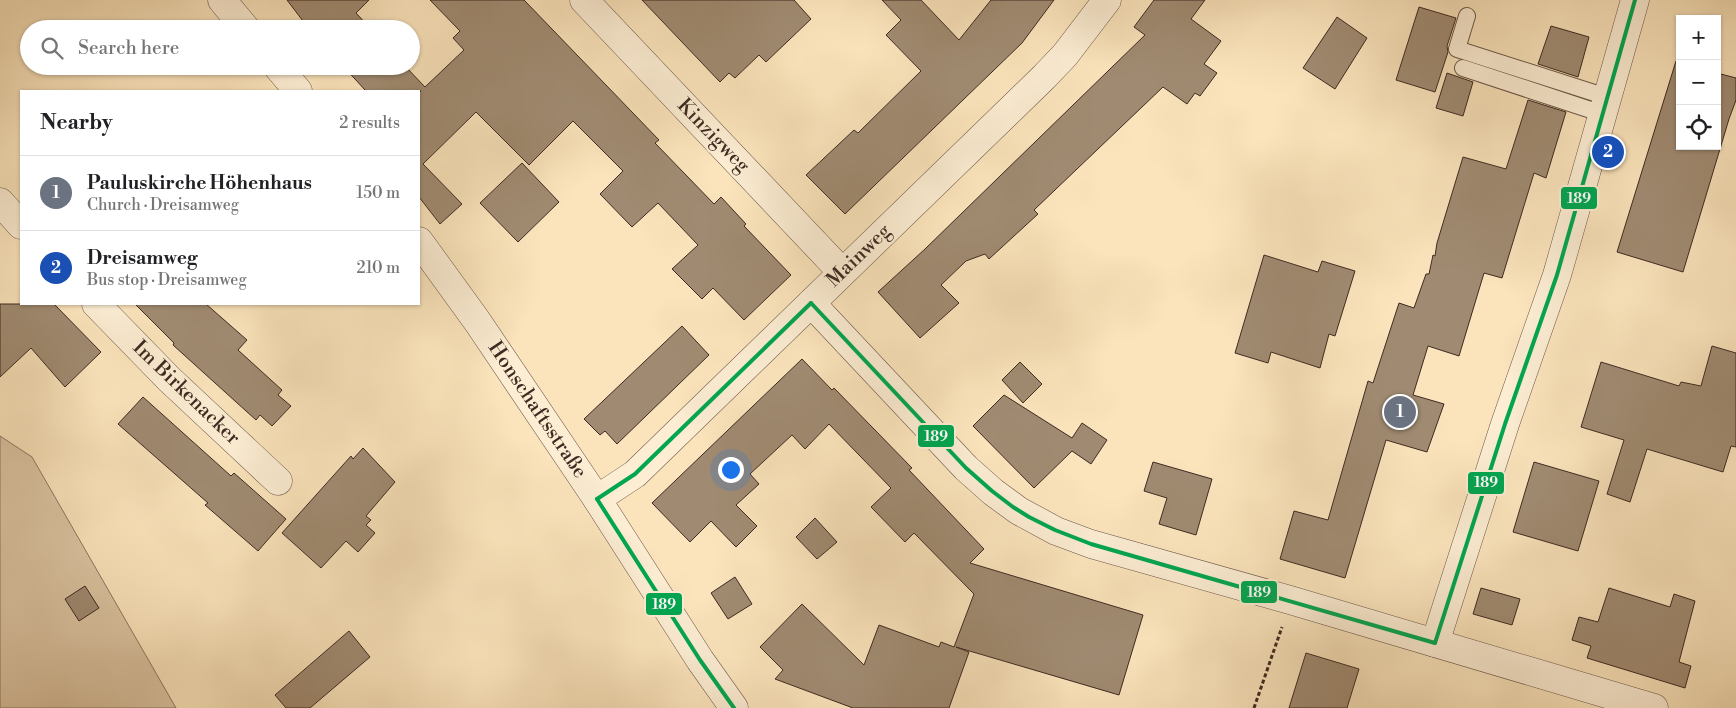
<!DOCTYPE html>
<meta charset="utf-8">
<style>
body{margin:0;font-family:"Libre Bodoni",serif;background:#f2f2f2;color:#202124}
.controls{position:absolute;right:15px;top:15px;display:grid;overflow:hidden;border-radius:0px;box-shadow:0 1px 4px #0004}
.controls button{width:45px;height:45px;display:grid;place-items:center;padding:0;border:0;border-bottom:1px solid #e0e0e0;background:#fff;color:#202124;font:25px sans-serif}
.you{position:absolute;left:730px;top:469px;width:18px;height:18px;margin:-12px;border:4px solid #fff;border-radius:50%;background:#1a73e8;box-shadow:0 0 0 8px #1a73e833}
.badge{display:grid;place-items:center;width:32px;height:32px;border-radius:50%;background:#7c3aed;color:#fff;font-size:16px;font-weight:700}
.pin{position:absolute;translate:-50% -50%;border:2px solid #fff;box-shadow:0 1px 5px #0006}
.list{margin:0;padding:0;list-style:none}
h2{display:flex;justify-content:space-between;align-items:center;height:65px;margin:0;padding:0 20px;font-size:21px}
h2 small{font-size:16px;font-weight:400;color:#757577}
.list li{display:grid;grid-template-columns:32px 1fr auto;gap:15px;align-items:center;box-sizing:border-box;height:75px;padding:0 20px;border-top:1px solid #e0e0e0}
.list b{display:block;font-size:19px;white-space:nowrap}
.list p{margin:0;font-size:16px;white-space:nowrap;color:#757577}
.list em{font-size:16px;font-style:normal;color:#757577}
.icon{flex:none;width:28px;height:28px;fill:none;stroke:currentColor;stroke-width:2;stroke-linecap:round;stroke-linejoin:round}
.map{position:relative;flex:none;width:1736px;height:708px;overflow:hidden}
.search{position:absolute;background:#fff;box-shadow:0 1px 4px #0004;left:20px;top:20px;width:400px;height:55px;display:flex;align-items:center;gap:12px;box-sizing:border-box;padding:0 18px;border-radius:28px;color:#757577;font-size:19px}
.panel{position:absolute;background:#fff;box-shadow:0 1px 4px #0004;left:20px;top:90px;width:400px;height:215px;border-radius:0px}
.map>svg:first-child{display:block}
</style>
<div class="map">
<svg width="1736" height="708" viewBox="0 0 1736 708">
<rect width="100%" height="100%" fill="#fbe4bc"/>
<filter id="stains"><feTurbulence type="fractalNoise" baseFrequency=".004" numOctaves="4"/><feColorMatrix values="0 0 0 0 .2 0 0 0 0 .09 0 0 0 0 .02 0 0 0 .5 -.17"/></filter>
<radialGradient id="worn" r=".72"><stop offset=".6" stop-color="#630" stop-opacity="0"/><stop offset="1" stop-color="#630" stop-opacity=".3"/></radialGradient>
<path fill="#dbc4a2" stroke="#8c7762" d="M0,436L32,457L176,708H0Z"/>
<g fill="#a08b72" stroke="#3d2a22">
<path d="M287,0H369L356,13L371,29H309Z"/>
<path d="M430,0H524L659,140L655,143L714,204L721,197L746,224L744,226L791,275L744,320L713,288L702,299L672,269L698,245L658,203L632,227L600,194L623,171L573,121L529,165L476,112L423,164L462,204L440,224L419,197V93L421,91H366L343,66H405L425,87L464,50L453,38L460,31Z"/>
<path d="M642,0H794L811,19L766,62L759,55L735,78L729,73L720,82Z"/>
<path d="M882,0H921L959,40L991,0H1054L1022,43L845,214L806,175L854,130L858,133L921,71L886,35L901,20Z"/>
<path d="M1154,0H1205L1191,19L1221,41L1204,64L1217,73L1200,96L1195,93L1187,104L1163,87L1034,210L1038,214L989,259L985,254L966,261L941,285L959,303L920,338L878,292L925,249L1145,35L1134,27Z"/>
<path d="M1419,7L1456,18L1447,46L1448,52L1435,92L1396,80Z"/>
<path d="M1337,17L1367,38L1335,89L1303,68Z"/>
<path d="M1551,26L1589,37L1578,77L1538,64Z"/>
<path d="M1676,61L1680,62V146H1717V73L1736,78V100L1729,119L1683,272L1617,252Z"/>
<path d="M1447,73L1473,82L1463,116L1436,108Z"/>
<path d="M1528,100L1566,112L1546,178L1534,173L1502,278L1484,273L1459,356L1428,346L1413,395L1444,404L1427,452L1386,440L1345,578L1280,559L1294,511L1328,520L1368,381L1373,383L1399,303L1414,308L1426,274H1429L1433,255L1435,256L1437,243L1463,157L1506,169Z"/>
<path d="M522,163L559,202L518,242L480,203Z"/>
<path d="M1264,255L1318,272L1322,261L1355,271L1335,336L1329,334L1320,368L1271,352L1268,363L1235,353Z"/>
<path d="M0,304H54L101,352L65,387L31,348L0,377Z"/>
<path d="M135,304H206L247,340L238,350L282,390L278,395L291,406L272,426L260,415L256,420L173,345L174,343Z"/>
<path d="M682,326L709,355L617,444L605,431L600,435L584,419Z"/>
<path d="M1712,346L1736,353V447L1731,446L1723,472L1647,449L1630,502L1607,494L1624,440L1581,427L1601,362L1679,386L1681,382L1701,386Z"/>
<path d="M802,359L832,390L834,388L912,468L909,470L984,549L970,563L1143,615L1119,695L956,647L969,652L949,708H853L775,679L783,670L760,647L802,604L864,665L879,625L939,647L941,642L954,647L974,594L914,533L905,542L871,507L891,488L829,424L805,449L792,435L750,474L759,484L736,505L757,526L736,547L711,521L690,542L652,503Z"/>
<path d="M1020,362L1042,384L1023,403L1002,380Z"/>
<path d="M1004,395L1072,438L1082,423L1107,440L1091,464L1072,451L1034,488L973,426Z"/>
<path d="M143,397L231,476L234,473L286,519L258,551L205,505L208,503L118,424Z"/>
<path d="M363,448L395,482L366,516L371,520L366,525L375,533L358,552L346,541L321,568L282,533L351,456L353,459Z"/>
<path d="M1153,462L1212,479L1196,535L1159,524L1167,498L1144,491Z"/>
<path d="M1534,462L1599,481L1578,551L1513,532Z"/>
<path d="M815,518L837,542L817,559L796,537Z"/>
<path d="M735,577L752,604L728,619L711,593Z"/>
<path d="M85,586L99,608L79,621L65,599Z"/>
<path d="M1481,588L1520,599L1512,625L1473,614Z"/>
<path d="M1609,588L1670,607L1674,594L1695,601L1679,662L1691,666L1685,688L1587,658L1591,646L1572,640L1579,617L1598,622Z"/>
<path d="M349,631L370,657L310,708H286L275,695Z"/>
<path d="M1306,653L1359,669L1347,708H1289Z"/>
</g>
<g fill="none" stroke-linecap="round" stroke-linejoin="round">
<g stroke="#6c5848" stroke-width="18">
<g id="lane">
<path d="M1467,16L1457,49L1607,97"/>
<path d="M1463,68L1603,114"/>
</g>
</g>
<g stroke="#6c5848" stroke-width="29">
<g id="street">
<path d="M222,0L246,29"/>
<path d="M584,0L842,272"/>
<path d="M277,66L298,91"/>
<path d="M0,202L21,225"/>
<path d="M419,241L477,321L597,499L700,660L734,708"/>
<path d="M811,303L966,468L993,492L1019,511L1056,531L1091,544L1290,600L1654,708"/>
<path d="M96,304L169,379L278,481"/>
<path d="M597,499L635,474L1044,77L1065,55L1107,0"/>
<path d="M1435,643L1505,424L1557,275L1635,0"/>
</g>
</g>
<path stroke="#3d2a22" stroke-width="3" stroke-dasharray="4 2.5" stroke-linecap="butt" d="M1254,708L1282,627"/>
<use href="#lane" stroke="#fcedd3" stroke-width="16"/>
<use href="#street" stroke="#fcedd3" stroke-width="28"/>
<g stroke="#fcedd3" stroke-width="8">
<g id="bus-1">
<path d="M811,303L966,468L992,491L1013,507L1029,517L1055,530L1091,544L1435,643"/>
<path d="M597,499L635,474L811,303"/>
<path d="M597,499L700,660L734,708"/>
<path d="M1435,643L1505,424L1557,275L1635,0"/>
</g>
</g>
<use href="#bus-1" stroke="#00a651" stroke-width="4"/>
</g>
<g text-anchor="middle" dominant-baseline="central" stroke-width="4.5" stroke-linejoin="round" paint-order="stroke">
<g font-size="20" fill="#3d2a22" stroke="#fcedd3">
<text transform="translate(713 136) rotate(46)">Kinzigweg</text>
<text transform="translate(859 256) rotate(-44)">Mainweg</text>
<text transform="translate(186 393) rotate(44)">Im Birkenacker</text>
<text transform="translate(537 410) rotate(56)">Honschaftsstraße</text>
</g>
</g>
<g stroke="#fcedd3" stroke-width="2">
<rect x="1560" y="186" width="38" height="24" rx="5" fill="#00a651"/>
<rect x="917" y="424" width="38" height="24" rx="5" fill="#00a651"/>
<rect x="1467" y="471" width="38" height="24" rx="5" fill="#00a651"/>
<rect x="1240" y="580" width="38" height="24" rx="5" fill="#00a651"/>
<rect x="645" y="592" width="38" height="24" rx="5" fill="#00a651"/>
</g>
<g font-size="14" text-anchor="middle" font-weight="bold" fill="#fff">
<text x="1579" y="203">189</text>
<text x="936" y="441">189</text>
<text x="1486" y="487">189</text>
<text x="1259" y="597">189</text>
<text x="664" y="609">189</text>
</g>
<rect width="100%" height="100%" filter="url(#stains)"/>
<rect width="100%" height="100%" fill="url(#worn)"/>
</svg>
<div class="controls">
<button>+</button>
<button>−</button>
<button><svg class="icon" aria-label="locate" viewBox="0 0 24 24"><circle cx="12" cy="12" r="6"/><path d="M12 2v4M12 18v4M2 12h4M18 12h4"/></svg></button>
</div>
<div class="you"></div>
<div class="pin badge" style="left:1400px;top:412px;background:#6b7280">1</div>
<div class="pin badge" style="left:1608px;top:152px;background:#1a4fb4">2</div>
<div class="search"><svg class="icon" aria-label="search" viewBox="0 0 24 24"><circle cx="10" cy="10" r="6"/><path d="M15 15l6 6"/></svg>Search here</div>
<section class="panel">
<h2>Nearby<small>2 results</small></h2>
<ul class="list">
<li><span class="badge" style="background:#6b7280">1</span><div><b>Pauluskirche Höhenhaus</b><p>Church · Dreisamweg</p></div><em>150 m</em></li>
<li><span class="badge" style="background:#1a4fb4">2</span><div><b>Dreisamweg</b><p>Bus stop · Dreisamweg</p></div><em>210 m</em></li>
</ul>
</section>
</div>
